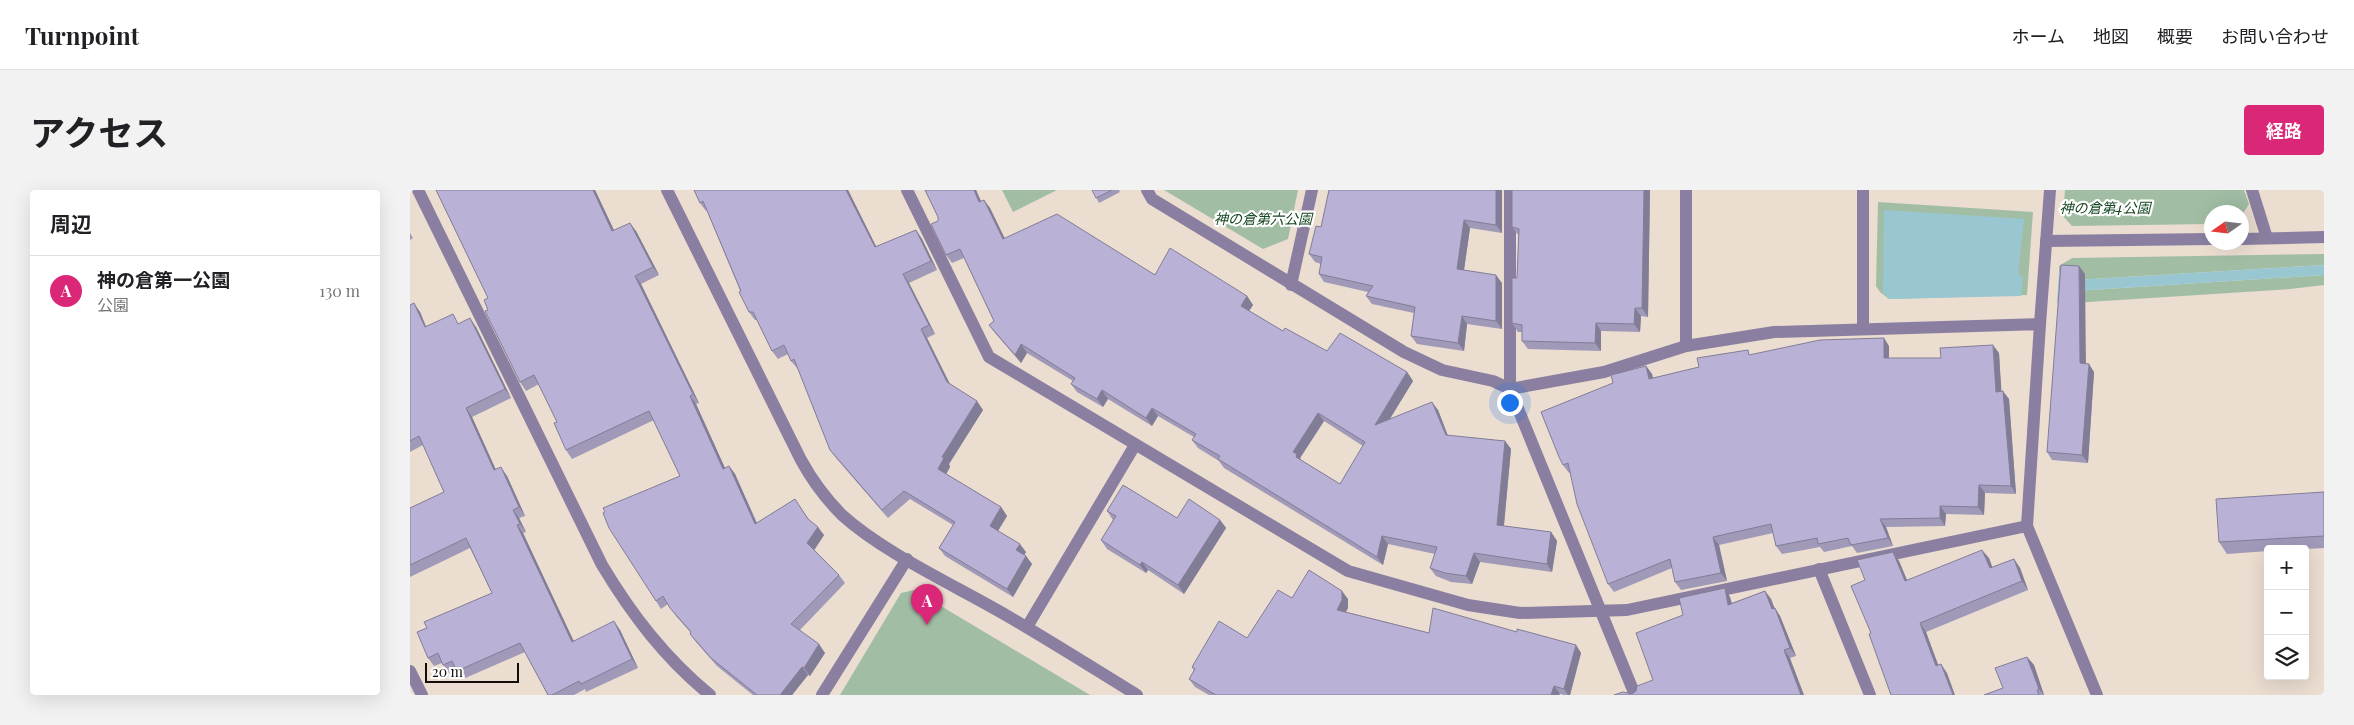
<!DOCTYPE html>
<html lang="ja">
<meta charset="utf-8">
<style>
body{margin:0;font-family:"Playfair Display","Noto Sans JP",serif;background:#f2f2f2;color:#202124}
.controls{position:absolute;right:15px;bottom:15px;display:grid;overflow:hidden;border-radius:5px;box-shadow:0 5px 20px #0002}
.controls button{width:45px;height:45px;display:grid;place-items:center;padding:0;border:0;border-bottom:1px solid #e0e0e0;background:#fff;color:#202124;font:25px sans-serif}
.compass{position:absolute;left:1794px;top:15px;width:45px;height:45px;border-radius:50%;background:#fff;box-shadow:0 5px 20px #0002;rotate:256deg}
.scale{position:absolute;left:15px;bottom:12px;width:94px;box-sizing:border-box;padding-left:5px;border:2px solid #110d09;border-top:0;font-size:14px;line-height:18px;white-space:nowrap;color:#110d09;-webkit-text-stroke:4px #fff;paint-order:stroke}
.you{position:absolute;left:1099px;top:212px;width:18px;height:18px;margin:-12px;border:4px solid #fff;border-radius:50%;background:#1a73e8;box-shadow:0 0 0 8px #1a73e833}
.badge{display:grid;place-items:center;width:32px;height:32px;border-radius:50%;background:#db2777;color:#fff;font-size:16px;font-weight:700}
.pin{position:absolute;translate:-50% -41px;filter:drop-shadow(0 1px 2px #0008)}
.pin::after{content:'';position:absolute;top:26px;width:18px;height:15px;background:inherit;clip-path:polygon(0 0,100% 0,50% 100%)}
.list{margin:0;padding:0;list-style:none}
h2{display:flex;justify-content:space-between;align-items:center;height:65px;margin:0;padding:0 20px;font-size:21px}
h2 small{font-size:16px;font-weight:400;color:#757577}
.list li{display:grid;grid-template-columns:32px 1fr auto;gap:15px;align-items:center;box-sizing:border-box;height:70px;padding:0 20px;border-top:1px solid #e0e0e0}
.list b{display:block;font-size:19px;white-space:nowrap}
.list p{margin:0;font-size:16px;white-space:nowrap;color:#757577}
.list em{font-size:16px;font-style:normal;color:#757577}
.icon{flex:none;width:28px;height:28px;fill:none;stroke:currentColor;stroke-width:2;stroke-linecap:round;stroke-linejoin:round}
.map{position:relative;flex:none;width:1914px;height:505px;overflow:hidden;border-radius:5px}
header{display:flex;align-items:center;gap:30px;box-sizing:border-box;height:70px;padding:0 25px;background:#fff;border-bottom:1px solid #e0e0e0}
header strong{font-size:24px}
nav{display:flex;gap:28px;margin-inline-start:auto;font-size:18px}
.intro{display:flex;align-items:center;justify-content:space-between;box-sizing:border-box;height:120px;padding:0 30px}
h1{margin:0;font-size:35px}
.button{padding:12px 22px;border-radius:5px;background:#db2777;color:#fff;font-size:18px;font-weight:700}
main{display:flex;gap:30px;padding:0 30px}
aside{flex:1;background:#fff;border-radius:5px;box-shadow:0 5px 20px #0002}
.map>svg:first-child{display:block}
</style>
<header>
<strong>Turnpoint</strong>
<nav><a>ホーム</a><a>地図</a><a>概要</a><a>お問い合わせ</a></nav>
</header>
<div class="intro"><h1>アクセス</h1><a class="button">経路</a></div>
<main>
<aside>
<h2>周辺<small></small></h2>
<ul class="list">
<li><span class="badge">A</span><div><b>神の倉第一公園</b><p>公園</p></div><em>130 m</em></li>
</ul>
</aside>
<div class="map">
<svg width="1914" height="505" viewBox="0 0 1914 505">
<rect width="100%" height="100%" fill="#ebddd0"/>
<g fill="#a1bea5">
<path d="M592,0H647L603,22Z"/>
<path d="M754,0H888L878,49L853,59Z"/>
<path d="M1655,0H1834L1839,14L1832,25V22H1802L1801,34L1662,36L1653,26Z"/>
<path d="M1468,12L1623,22L1617,105L1479,109L1470,102L1466,96Z"/>
<path d="M1914,64V75L1665,90L1649,82V76L1662,68Z"/>
<path d="M1914,85V95L1880,99L1647,114L1665,101Z"/>
<path d="M504,400L680,505H430L491,403Z"/>
</g>
<g fill="#99c7d1">
<path d="M1474,20L1614,29L1608,84L1613,87L1611,106L1479,109L1473,103Z"/>
<path d="M1914,75V85L1665,101L1647,113L1649,82L1665,90Z"/>
</g>
<g fill="none" stroke-linecap="round" stroke-linejoin="round">
<g stroke="#8a7fa0" stroke-width="12">
<path d="M8,0L192,375C222,425 255,468 300,505"/>
<path d="M257,0L391,270C402,290 416,309 432,325C474,363 544,395 594,424C639,450 683,478 727,505"/>
<path d="M497,0L579,167L938,381L1058,415L1110,423L1217,420L1617,336L1687,505"/>
<path d="M737,0L742,9L994,162L1032,180L1083,191L1100,199L1194,182L1276,156L1364,142L1630,134L1617,336"/>
<path d="M1100,0V199L1225,505"/>
<path d="M1276,0V156"/>
<path d="M1453,0V139"/>
<path d="M1842,0L1857,48"/>
<path d="M1832,49L1914,47"/>
<path d="M1636,51L1802,49"/>
<path d="M881,95L902,0"/>
<path d="M1630,134L1640,0"/>
<path d="M1409,379L1460,505"/>
<path d="M617,437L725,255"/>
<path d="M0,481L12,505"/>
<path d="M412,505L497,369"/>
</g>
</g>
<g fill="#a099b8" fill-rule="evenodd">
<path d="M26,0H185L204,40L226,41L249,85L231,94L289,213L286,214L315,278L319,276L325,284L347,333L385,309L399,330L414,345L404,360L429,385L435,393L390,440L415,463L400,486L398,485L382,505H343L307,476L286,452L280,444L281,443L266,426L258,414L251,419L246,411L195,322L270,286L244,230L162,269L156,260L147,232L129,194L116,201L110,192L78,120V108Z"/>
<path d="M284,0H438L466,57L506,40L512,49L527,80L499,93L525,144L517,148L539,193L573,220L539,274L540,277L536,284L591,317L597,326L588,341L616,362L614,365L616,366L622,374L603,407L535,366L529,358L543,335L500,309L478,328L426,268L420,260L388,179L381,171L378,164L368,169L362,161L347,130H345L339,122L297,21H296L290,13Z"/>
<path d="M515,0H566L571,11L580,18L594,48L837,106L843,115L839,121L873,141L917,161L997,182L1003,191L980,229L1028,220L1038,246L1095,251L1101,259L1094,336L1141,342L1147,351L1142,382L1070,372L1062,394L1041,392L1026,386L1020,378L1025,364L978,354L973,375L814,278L809,271L788,258L782,250L784,247L748,226L742,236L698,209L693,217L667,202L661,194L663,191L617,163L611,173L585,143L579,135L584,131L554,68L542,73L536,65L528,27ZM914,231L953,256L930,294L891,270L890,268Z"/>
<path d="M682,0H709L710,2L689,13Z"/>
<path d="M919,0H1092V43L1060,38L1054,80L1092,93V139L1057,134L1054,161L1007,154L1001,146L1004,123L962,114L956,106L958,102L914,92L909,84L911,74L905,72L899,64L911,37Z"/>
<path d="M1102,0H1240L1238,127L1231,126L1230,142L1191,141V161L1118,159L1112,151V142H1108L1102,133L1107,88L1109,46L1102,37Z"/>
<path d="M0,43L3,48L0,50Z"/>
<path d="M1675,84V174L1684,182L1678,273L1642,270L1637,262Z"/>
<path d="M0,114L10,122L16,137L49,134L66,137L101,208L62,227L86,280L97,286L115,326L109,328L116,342L113,343L163,451L210,440L228,478L176,502L175,499L164,505H138L115,462L53,489L47,480L39,483L32,473L24,476L18,468L17,438L82,403L60,358L0,387V318L34,302L13,255L0,262Z"/>
<path d="M1479,156V168H1531L1589,163L1591,201L1599,209L1606,304L1575,303L1574,325L1536,324L1535,336L1476,337L1483,356L1447,363L1442,356L1414,362L1410,357L1372,364L1366,356L1363,343L1309,355L1317,391L1271,400L1265,392L1262,378L1204,402L1198,394L1160,282L1159,283L1153,275L1203,193L1236,176L1242,184L1243,188L1341,165Z"/>
<path d="M1914,302V358L1895,359H1858V361L1817,364L1809,352Z"/>
<path d="M697,321L767,328L810,330L816,338L774,404L738,380L736,383L697,359L691,350L703,330Z"/>
<path d="M1483,362L1489,371L1497,390L1579,368L1582,378L1604,369L1610,378L1618,400L1516,442L1528,476L1537,483L1461,443L1455,390Z"/>
<path d="M1355,401L1361,409L1364,418L1370,426L1386,466L1380,468L1222,504L1243,490L1273,425L1320,407L1322,413Z"/>
<path d="M882,408L938,409V418L936,422L1019,443L1107,442L1166,455L1171,463L1160,505H1154L1150,504L1149,505H799L785,497L779,489L784,481L782,477L837,448Z"/>
<path d="M1617,467L1624,475L1634,505H1574L1593,498Z"/>
</g>
<g fill="#827d96">
<path d="M183,0H185L208,49L202,41Z"/>
<path d="M436,0H438L471,66L465,57Z"/>
<path d="M564,0H566L575,21L569,12Z"/>
<path d="M1086,0H1092V43L1086,35Z"/>
<path d="M1234,0H1240L1238,127L1232,118Z"/>
<path d="M574,10L580,18L599,57L593,49Z"/>
<path d="M1054,30L1060,38L1053,87L1047,79Z"/>
<path d="M220,33L226,41L249,85L243,77Z"/>
<path d="M506,40L512,49L527,80L521,71Z"/>
<path d="M1669,76L1675,84L1676,181L1670,173Z"/>
<path d="M493,84L499,93L525,144L519,135Z"/>
<path d="M1086,85L1092,93V139L1086,131Z"/>
<path d="M225,86L231,94L289,213L283,204Z"/>
<path d="M837,106L843,115L837,124L831,116Z"/>
<path d="M4,113L10,122L20,146L15,137Z"/>
<path d="M1225,118L1231,126L1230,142L1224,134Z"/>
<path d="M1052,126L1057,134L1054,161L1048,153Z"/>
<path d="M60,128L66,137L101,208L95,199Z"/>
<path d="M1186,133L1191,141V161L1185,153Z"/>
<path d="M511,139L517,148L543,200L537,192Z"/>
<path d="M1474,148L1479,156V176L1474,168Z"/>
<path d="M611,154L617,163L611,173L605,165Z"/>
<path d="M1583,155L1589,163L1592,210L1586,202Z"/>
<path d="M1679,174L1684,182L1678,273L1672,265Z"/>
<path d="M1236,176L1242,184L1245,197L1239,189Z"/>
<path d="M997,182L1003,191L971,243L965,235Z"/>
<path d="M692,200L698,209L693,217L687,209Z"/>
<path d="M1593,201L1599,209L1606,304L1601,296Z"/>
<path d="M280,206L286,214L319,287L313,279Z"/>
<path d="M567,211L573,220L539,274L540,277L534,288L528,279L532,267Z"/>
<path d="M1022,212L1028,220L1041,254L1036,245Z"/>
<path d="M56,218L62,227L90,289L84,280Z"/>
<path d="M742,218L748,226L742,236L736,228Z"/>
<path d="M908,223L914,231L890,268L893,273L886,267L883,262Z"/>
<path d="M1095,251L1101,259L1093,344L1087,335Z"/>
<path d="M319,276L325,284L351,343L345,334Z"/>
<path d="M91,277L97,286L115,326L109,317Z"/>
<path d="M1569,295L1575,303L1574,325L1568,317Z"/>
<path d="M1530,316L1536,324L1535,336L1530,328Z"/>
<path d="M591,317L597,326L586,344L580,336Z"/>
<path d="M103,320L109,328L116,342L110,334Z"/>
<path d="M1470,329L1476,337L1483,356L1478,348Z"/>
<path d="M810,330L816,338L774,404L768,395Z"/>
<path d="M107,335L113,343L168,460L162,452Z"/>
<path d="M408,337L414,345L403,362L397,353Z"/>
<path d="M1141,342L1147,351L1142,382L1137,374Z"/>
<path d="M972,346L978,354L973,375L967,367Z"/>
<path d="M1303,347L1309,355L1317,391L1311,383Z"/>
<path d="M610,354L616,362L612,369L606,360Z"/>
<path d="M1572,360L1579,368L1586,387L1580,378Z"/>
<path d="M1483,362L1489,371L1501,400L1495,391Z"/>
<path d="M1064,363L1070,372L1062,394L1056,386Z"/>
<path d="M616,366L622,374L603,407L597,399Z"/>
<path d="M1604,369L1610,378L1618,400L1612,391Z"/>
<path d="M732,372L738,380L736,383L730,375Z"/>
<path d="M1315,398L1320,407L1324,423L1318,415Z"/>
<path d="M932,401L938,409V418L932,428L927,420Z"/>
<path d="M1355,401L1361,409L1368,427L1362,419Z"/>
<path d="M1365,418L1370,426L1386,466L1380,458Z"/>
<path d="M204,431L210,440L228,478L222,469Z"/>
<path d="M1510,433L1516,442L1532,485L1526,476Z"/>
<path d="M409,454L415,463L400,486L394,478Z"/>
<path d="M1166,455L1171,463L1160,505H1158L1154,499Z"/>
<path d="M1374,460L1380,468L1394,505H1391Z"/>
<path d="M1617,467L1624,475L1634,505L1629,499Z"/>
<path d="M1531,474L1537,483L1545,505H1543Z"/>
<path d="M392,477L398,485L382,505H370Z"/>
<path d="M1144,496L1150,504L1149,505H1141Z"/>
</g>
<g fill="#bab2d6" stroke="#827d96" fill-rule="evenodd">
<path d="M26,0H183L202,41L220,33L243,77L225,86L283,204L280,206L313,279L319,276L345,334L385,309L398,329L408,337L397,353L429,385L381,434L409,454L394,478L392,477L370,505H347L301,468L280,444L281,442L260,418L253,406L246,411L199,338L193,323L195,322L193,318L270,286L239,221L156,260L144,233L147,232L124,185L110,192L75,121L78,120L74,110L78,108Z"/>
<path d="M284,0H436L465,57L506,40L521,71L493,84L519,135L511,139L537,192L567,211L532,267L534,268L528,279L591,317L580,336L610,354L606,360L616,366L597,399L529,358L545,332L494,301L472,320L420,260L384,169L381,171L374,155L362,161L343,122H339L329,102L331,101L293,11L290,13Z"/>
<path d="M515,0H564L569,12L574,10L593,49L647,24L745,85L760,58L837,106L831,116L873,141L875,138L917,161L930,143L997,182L965,235L1022,212L1036,245L1095,251L1087,335L1141,342L1137,374L1064,363L1056,386L1035,383L1020,378L1027,357L972,346L967,367L808,269L810,266L782,250L786,244L742,218L736,228L692,200L687,209L661,194L665,188L611,154L605,165L579,135L584,131L550,59L536,65L521,34L528,31V27ZM908,223L955,252L930,294L886,267L887,264L883,262Z"/>
<path d="M682,0H702L686,8Z"/>
<path d="M919,0H1086V35L1054,30L1047,79L1086,85V131L1052,126L1048,153L1001,146L1005,117L956,106L963,96L909,84L912,67L899,64L906,36L911,37Z"/>
<path d="M1102,0H1234L1232,118H1225L1224,134L1186,133L1185,153L1112,151V135L1102,133V88H1107L1109,39L1102,37Z"/>
<path d="M1651,75L1669,76L1670,173L1679,174L1672,265L1637,262Z"/>
<path d="M4,113L15,137L43,124L48,134L60,128L95,199L56,218L84,280L91,277L109,317L103,320L110,334L107,335L162,452L204,431L222,469L171,494L169,491L142,505H138L110,453L47,481L42,471L33,475L28,463L18,468L7,442L17,438L14,432L82,403L56,348L0,375V318L34,302L9,246L0,251V115Z"/>
<path d="M1474,148V168H1531L1530,158L1583,155L1586,202L1593,201L1601,296L1569,295L1568,317L1530,316V328L1470,329L1478,348L1441,355L1438,348L1408,354L1407,348L1366,356L1361,334L1303,347L1311,383L1265,392L1260,369L1198,394L1167,314L1158,273L1153,275L1149,267L1131,222L1203,193L1201,185L1236,176L1239,189L1289,177L1287,168L1338,160L1339,165L1410,150Z"/>
<path d="M713,295L767,328L779,309L810,330L768,395L732,372L730,375L691,350L706,326L697,321Z"/>
<path d="M1914,302V346L1809,352L1806,309Z"/>
<path d="M1572,360L1580,378L1604,369L1612,391L1510,433L1526,476L1531,474L1543,505H1481L1459,444L1461,443L1441,396L1455,390L1447,370L1483,362L1495,391Z"/>
<path d="M899,380L932,401V410L927,420L1019,443L1023,418L1107,442V439L1166,455L1154,499L1144,496L1141,505H806L779,489L785,479L782,477L809,431L837,448L868,400L882,408Z"/>
<path d="M1315,398L1318,415L1355,401L1362,419L1365,418L1380,458L1374,460L1391,505H1204L1213,502L1222,504L1226,501L1227,496L1243,490L1226,443L1273,425L1269,408Z"/>
<path d="M1617,467L1629,499L1627,500L1629,505H1574L1593,498L1585,478Z"/>
</g>
<g text-anchor="middle" dominant-baseline="central" stroke-width="4.5" stroke-linejoin="round" paint-order="stroke">
<g font-size="14" font-style="italic" fill="#154622" stroke="#fff">
<text x="1695" y="17">神の倉第4公園</text>
<text x="853" y="28">神の倉第六公園</text>
</g>
</g>
</svg>
<div class="controls">
<button>+</button>
<button>−</button>
<button><svg class="icon" aria-label="layers" viewBox="0 0 24 24"><path d="M12 4l9 5-9 5-9-5zM3 14l9 5 9-5"/></svg></button>
</div>
<svg class="compass" viewBox="-18 -18 36 36"><path d="M0-13l5 13h-10z" fill="#e53935"/><path d="M0 13l5-13h-10z" fill="#757577"/></svg>
<div class="scale">20 m</div>
<div class="you"></div>
<div class="pin badge" style="left:517px;top:435px">A</div>
</div>
</main>
